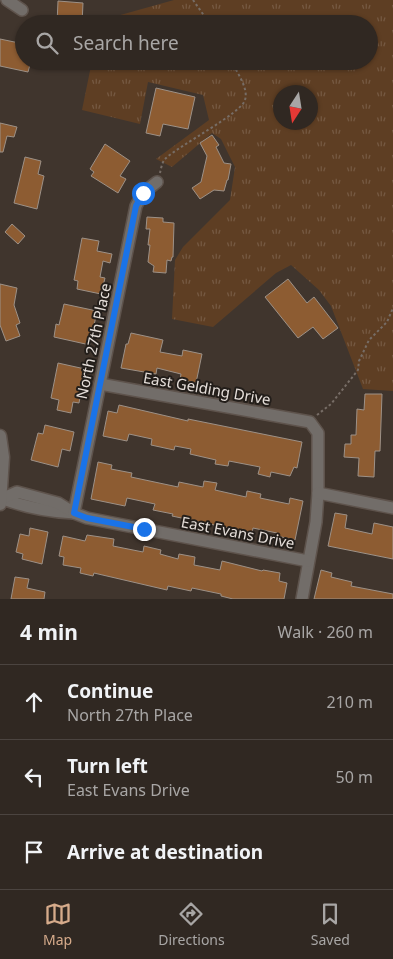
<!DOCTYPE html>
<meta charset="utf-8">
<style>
body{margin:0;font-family:"Noto Sans",sans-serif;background:#3c342f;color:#f1f3f6}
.compass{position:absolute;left:273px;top:85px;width:45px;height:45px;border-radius:50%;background:#302822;box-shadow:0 1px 4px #0004;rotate:192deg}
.stop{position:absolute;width:15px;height:15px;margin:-11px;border:4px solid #1a73e8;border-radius:50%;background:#fff}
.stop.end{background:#1a73e8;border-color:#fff;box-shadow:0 1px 5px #0008}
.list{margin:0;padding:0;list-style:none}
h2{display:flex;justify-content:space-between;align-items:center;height:65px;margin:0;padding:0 20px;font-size:21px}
h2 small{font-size:16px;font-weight:400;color:#a8a6a5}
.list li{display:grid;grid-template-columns:32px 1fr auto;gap:15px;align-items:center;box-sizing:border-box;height:75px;padding:0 20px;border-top:1px solid #4b4440}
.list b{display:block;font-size:19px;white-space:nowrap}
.list p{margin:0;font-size:16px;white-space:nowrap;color:#a8a6a5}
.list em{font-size:16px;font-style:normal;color:#a8a6a5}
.icon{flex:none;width:28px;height:28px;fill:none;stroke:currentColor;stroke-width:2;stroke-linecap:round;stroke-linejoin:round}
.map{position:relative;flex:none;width:393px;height:599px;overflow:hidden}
.search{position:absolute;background:#302822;box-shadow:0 1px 4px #0004;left:15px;right:15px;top:15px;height:55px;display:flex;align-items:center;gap:12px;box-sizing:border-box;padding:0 18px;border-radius:28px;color:#a8a6a5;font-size:19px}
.sheet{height:290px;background:#302822}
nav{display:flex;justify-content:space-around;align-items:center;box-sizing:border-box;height:70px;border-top:1px solid #4b4440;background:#302822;font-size:14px;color:#a8a6a5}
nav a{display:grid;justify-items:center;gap:2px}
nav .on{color:#d6ab8b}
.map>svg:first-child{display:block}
</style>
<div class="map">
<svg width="393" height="599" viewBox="0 0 393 599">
<defs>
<pattern id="grass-tufts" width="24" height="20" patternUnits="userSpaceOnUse" patternTransform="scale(1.25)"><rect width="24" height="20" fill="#5e3e23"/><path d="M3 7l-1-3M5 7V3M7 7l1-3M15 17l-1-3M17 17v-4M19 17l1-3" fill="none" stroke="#755942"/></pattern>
</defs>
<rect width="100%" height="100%" fill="#40352d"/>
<path fill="url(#grass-tufts)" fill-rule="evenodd" d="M174,0H393V391L363,389L331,306L319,290L291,265L276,273L213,327L172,319L175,260L183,247L230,200L235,167L221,139L212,133L172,167L156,159L209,120L203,95L148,82L140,124L82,110L92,61H369V24H99V21ZM280,92H310V122H280Z"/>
<g fill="#8d5c32" stroke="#9d9187">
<path d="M58,1L83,3L82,24H57Z"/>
<path d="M0,39L24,44V61H31L28,72L0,66Z"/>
<path d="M156,88L195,97L188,129L163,124L160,136L146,133Z"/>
<path d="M0,123L17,127L14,137L7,136L3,152H0Z"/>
<path d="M212,135L219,145L216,147L224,163L231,164L228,180H227L224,191L214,190L200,199L192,188L201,182L207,156L200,143Z"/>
<path d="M105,144L130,161L120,176L126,179L118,193L91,176L94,172L90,169Z"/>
<path d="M25,157L41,161L38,174L44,176L37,209L14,203Z"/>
<path d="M147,217L163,218V222L174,223L173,257H172L171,261L167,260L166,273L153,272L154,266L148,262L150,245H148L150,229H146Z"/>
<path d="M12,224L25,236L18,244L5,232Z"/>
<path d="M82,238L99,241L97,251L112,254L110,263L103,261L100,277L105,278L101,294L77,289L78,281L74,280Z"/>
<path d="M288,279L307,303L314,297L338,328L323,339L313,327L298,338L265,297Z"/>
<path d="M0,284L17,288L14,305L20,323L16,325L20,336L6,341L0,325Z"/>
<path d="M64,304L97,311L90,345L54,337L56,324L59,325Z"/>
<path d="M131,333L163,340L160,352L182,356L183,350L202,354L196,383L180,380L181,374L157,368L156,374L121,368L126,344H128Z"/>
<path d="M58,363L85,369L79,403L73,402L71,413L57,410L59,400L51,398Z"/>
<path d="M365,394H382L380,451H375L374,477L358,476L359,458L344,457L345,444H351V435H356L357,409L364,410Z"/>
<path d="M119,405L188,421V419L302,442L297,468L294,467L290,476L271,472L270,477L258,474L260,467L229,461L228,466L215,464L216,460L190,454L191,449L175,446L174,450L151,445L152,439L129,434L127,441L103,436L108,411L117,413Z"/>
<path d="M45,425L74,432L70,451L62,449L58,467L31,460L38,433L43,434Z"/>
<path d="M98,462L112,465L111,469L132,473L131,477L178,487L179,482L203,487L204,481L217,483L215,490L246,497L247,491L261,494L260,498L289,504L290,498L303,501L295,540L277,536V533L253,528L252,533L172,516L173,514L153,510L155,504L127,498L125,506L91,499Z"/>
<path d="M335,513L347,515L345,528L372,534L374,523L393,527V559L328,546Z"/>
<path d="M30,528L48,532L42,564L22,559L23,554L16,552L20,534L29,536Z"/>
<path d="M87,535L114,539L113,546L143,552L144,546L161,550L160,554L178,559L179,554L195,557L194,565L220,570L222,561L262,571L263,570L280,573L279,581L287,583L284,599H233L221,596V594L192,588L191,591L168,586L167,590L94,573L93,576L80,573L81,568L63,565L64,557L59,556L63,536L85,541Z"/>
<path d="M321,570L332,573L331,577L352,582L351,586L393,594V599H314Z"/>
<path d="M15,577L29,579L27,588L45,592L44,599H11Z"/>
</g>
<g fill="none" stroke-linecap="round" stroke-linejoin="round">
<g stroke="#5e534c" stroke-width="14">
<g id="minor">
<path d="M7,0L22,10"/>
<path d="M100,384L310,422L318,433V493L316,522L302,599"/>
<path d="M318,493L393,508"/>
<path d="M0,498C24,507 48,512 74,513"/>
<path d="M1,499L17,492L58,503L74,513L87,518L308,561"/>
<path d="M74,513L136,206L143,193L157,182"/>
</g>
</g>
<g stroke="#5e534c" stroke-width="15">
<path id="tertiary" d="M0,436L3,457L0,504"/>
</g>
<g stroke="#776d66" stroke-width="2" stroke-dasharray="2.5 2.5" stroke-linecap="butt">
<path d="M193,0L210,24"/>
<path d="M160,173C161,169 162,162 165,159C178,146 242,113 245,100C249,88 236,71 231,61"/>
<path d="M317,415L331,404L358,370L359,361L369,340L387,322L393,308"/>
</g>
<use href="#minor" stroke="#726d69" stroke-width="11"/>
<use href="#tertiary" stroke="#726d69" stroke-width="12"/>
</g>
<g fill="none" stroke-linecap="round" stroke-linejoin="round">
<path stroke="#1a73e8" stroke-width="6" d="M143,193L136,206L74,513L87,518L144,529"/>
</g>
<g text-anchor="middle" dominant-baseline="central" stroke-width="4" stroke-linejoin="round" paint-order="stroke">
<g font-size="15" fill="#e5ded9" stroke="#231e1a">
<text transform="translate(93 341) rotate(-78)">North 27th Place</text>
<text transform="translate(207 388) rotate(10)">East Gelding Drive</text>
<text transform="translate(238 532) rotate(11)">East Evans Drive</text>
</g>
</g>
</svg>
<svg class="compass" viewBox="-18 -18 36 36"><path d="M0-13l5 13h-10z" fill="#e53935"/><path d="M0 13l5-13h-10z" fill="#a8a6a5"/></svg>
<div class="stop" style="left:143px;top:193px"></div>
<div class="stop end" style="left:144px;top:529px"></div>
<div class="search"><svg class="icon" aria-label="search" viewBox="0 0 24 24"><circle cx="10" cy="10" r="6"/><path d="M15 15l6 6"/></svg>Search here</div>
</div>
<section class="sheet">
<h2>4 min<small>Walk · 260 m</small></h2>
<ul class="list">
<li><svg class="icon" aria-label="ahead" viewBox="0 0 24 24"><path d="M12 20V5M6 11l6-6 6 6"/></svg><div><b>Continue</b><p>North 27th Place</p></div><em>210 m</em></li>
<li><svg class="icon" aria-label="left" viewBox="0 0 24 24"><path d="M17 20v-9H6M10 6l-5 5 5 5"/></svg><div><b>Turn left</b><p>East Evans Drive</p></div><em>50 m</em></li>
<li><svg class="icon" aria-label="arrive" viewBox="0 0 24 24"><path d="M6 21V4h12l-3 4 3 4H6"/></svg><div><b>Arrive at destination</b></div></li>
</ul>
</section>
<nav>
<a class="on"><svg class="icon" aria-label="map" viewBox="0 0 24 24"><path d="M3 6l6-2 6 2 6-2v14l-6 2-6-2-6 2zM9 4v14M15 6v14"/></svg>Map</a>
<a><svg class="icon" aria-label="directions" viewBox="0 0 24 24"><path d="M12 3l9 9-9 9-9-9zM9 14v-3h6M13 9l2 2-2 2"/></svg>Directions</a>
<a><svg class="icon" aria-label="saved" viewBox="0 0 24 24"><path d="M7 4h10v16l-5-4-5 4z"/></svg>Saved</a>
</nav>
